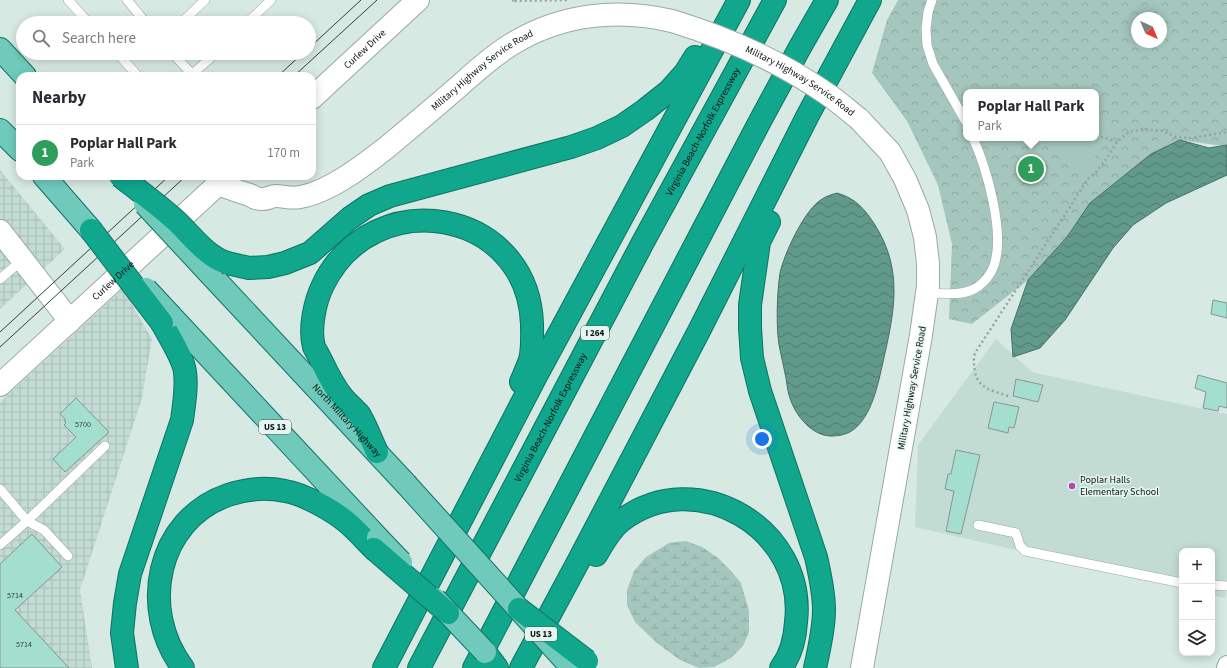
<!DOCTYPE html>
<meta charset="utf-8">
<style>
body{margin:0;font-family:"Source Sans 3",sans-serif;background:#f7f7f7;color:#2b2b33}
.controls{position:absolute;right:12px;bottom:12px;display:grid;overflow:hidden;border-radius:8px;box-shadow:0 2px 10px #0003}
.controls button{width:36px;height:36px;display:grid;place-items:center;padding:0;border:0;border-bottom:1px solid #e1e1e2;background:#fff;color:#2b2b33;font:20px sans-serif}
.compass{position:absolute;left:1131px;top:12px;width:36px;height:36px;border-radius:50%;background:#fff;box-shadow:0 2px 10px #0003;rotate:136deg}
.you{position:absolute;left:762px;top:439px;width:14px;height:14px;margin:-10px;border:3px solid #fff;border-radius:50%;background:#1a73e8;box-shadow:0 0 0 6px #1a73e833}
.badge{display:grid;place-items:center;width:26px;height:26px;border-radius:50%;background:#aa48ae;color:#fff;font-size:13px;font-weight:700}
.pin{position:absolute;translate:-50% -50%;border:2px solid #fff;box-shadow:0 1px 4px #0006}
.popup{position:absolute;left:963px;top:89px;width:136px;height:52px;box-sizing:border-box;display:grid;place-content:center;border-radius:8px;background:#fff;filter:drop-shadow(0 1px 3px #0005);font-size:13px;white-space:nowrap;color:#7c7c81}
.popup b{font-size:15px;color:#2b2b33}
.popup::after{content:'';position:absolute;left:50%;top:100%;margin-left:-8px;border:8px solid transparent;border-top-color:#fff}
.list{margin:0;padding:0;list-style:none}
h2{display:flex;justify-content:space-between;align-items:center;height:52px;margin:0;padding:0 16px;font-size:17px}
h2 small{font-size:13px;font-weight:400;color:#7c7c81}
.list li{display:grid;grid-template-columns:26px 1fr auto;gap:12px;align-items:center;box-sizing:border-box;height:56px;padding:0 16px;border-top:1px solid #e1e1e2}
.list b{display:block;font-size:15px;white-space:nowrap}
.list p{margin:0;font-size:13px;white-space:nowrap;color:#7c7c81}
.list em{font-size:13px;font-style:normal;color:#7c7c81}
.icon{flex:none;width:22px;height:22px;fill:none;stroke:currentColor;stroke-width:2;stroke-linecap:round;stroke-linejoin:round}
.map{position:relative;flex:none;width:1227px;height:668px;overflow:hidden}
.search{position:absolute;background:#fff;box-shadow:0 2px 10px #0003;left:16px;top:16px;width:300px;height:44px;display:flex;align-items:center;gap:10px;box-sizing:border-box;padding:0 14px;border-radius:22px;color:#7c7c81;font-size:15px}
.panel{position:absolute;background:#fff;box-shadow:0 2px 10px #0003;left:16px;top:72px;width:300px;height:108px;border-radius:12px}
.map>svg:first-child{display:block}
</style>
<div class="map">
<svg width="1227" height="668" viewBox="0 0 1227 668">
<defs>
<pattern id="industrial-grid" width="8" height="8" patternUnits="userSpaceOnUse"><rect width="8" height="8" fill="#c2dcd4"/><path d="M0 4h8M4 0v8" fill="none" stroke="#a6bcb5"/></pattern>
<pattern id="wetland-marsh" width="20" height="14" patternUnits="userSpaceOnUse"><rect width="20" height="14" fill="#a4c6bc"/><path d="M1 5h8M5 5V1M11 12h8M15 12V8" fill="none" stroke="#8ca9a1"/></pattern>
<pattern id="park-crowns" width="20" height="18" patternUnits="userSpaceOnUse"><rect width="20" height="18" fill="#a4c6bc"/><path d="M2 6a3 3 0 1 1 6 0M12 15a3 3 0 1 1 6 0" fill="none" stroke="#8ca9a1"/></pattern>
<pattern id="water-waves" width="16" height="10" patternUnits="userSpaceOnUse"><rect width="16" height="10" fill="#61998a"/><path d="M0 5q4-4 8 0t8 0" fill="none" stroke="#4e7c6f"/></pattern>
</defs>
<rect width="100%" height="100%" fill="#d7e9e3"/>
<path fill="#c2dcd4" d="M996,339L1032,372L1227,414V588L1225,598L1212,595V551H1182V588L915,527L918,445Z"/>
<g fill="url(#industrial-grid)">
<path d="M0,170L65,249L0,309Z"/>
<path d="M123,289L152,339L142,398L80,590L92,668H0V402Z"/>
</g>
<path fill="url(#wetland-marsh)" d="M686,541L702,547L718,558L732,572L741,583L749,611V632L743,646L731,658L714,667L699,668L680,660L657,643L635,622L627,605V590L634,571L646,557L669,543Z"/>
<path fill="url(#park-crowns)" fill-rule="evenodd" d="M898,0H1227V145L1223,146L1180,140L1090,203L1067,237L1028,280L972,324L949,319L952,244L938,185L907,121L872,73L887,20ZM1137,18H1161V42H1137ZM966,92H1096V138H966Z"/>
<g fill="#a4c6bc">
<path d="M1038,75L1064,92H1027Z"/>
<path d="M1096,113L1115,125L1086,171L1035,138H1096Z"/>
</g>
<g fill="url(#water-waves)" stroke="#487166">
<path d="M1180,140L1209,148L1227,145V175L1166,203L1133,225L1113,248L1065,320L1040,348L1013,357L1011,329L1028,280L1067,237L1090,203L1151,154Z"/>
<path d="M837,193C855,198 865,209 875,225C904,271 894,313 883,362C878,384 872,416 853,430C846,435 838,436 830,436C812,435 797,417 791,401C788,394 787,385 786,378C784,367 781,356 779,345C776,325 777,293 780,273C784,254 803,214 818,202C824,197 830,195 837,193Z"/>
</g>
<g fill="#a4dece" stroke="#869692">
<path d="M1213,300L1227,303V318L1211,314Z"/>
<path d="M1198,375L1227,383V408L1219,406L1218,411L1203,408L1206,392L1195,388Z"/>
<path d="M1016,379L1043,385L1038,402L1013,396Z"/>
<path d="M76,398L109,432L65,472L53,459L76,437L64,425L66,423L64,421L66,420L60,414Z"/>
<path d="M994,402L1019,407L1014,428L1009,427L1008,433L988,428Z"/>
<path d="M956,450L980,455L961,534L946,531L954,491L945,489L948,474H951Z"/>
<path d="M32,534L62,567L15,610L69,668H0V564Z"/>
</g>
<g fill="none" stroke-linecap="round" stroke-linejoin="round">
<g stroke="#99a9a4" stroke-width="10">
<g id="lane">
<path d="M68,0L89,23"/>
<path d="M127,0L146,23"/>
<path d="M932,0L928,12L926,29L927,45L933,64L966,122"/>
<path d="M181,23L205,0"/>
<path d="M247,23L271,0"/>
<path d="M117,53L138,76"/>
<path d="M172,53L192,74"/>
<path d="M190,76L216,53"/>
<path d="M0,279L22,260"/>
<path d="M927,293C942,293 958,296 972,290C983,285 992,274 995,262C1004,230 987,169 973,138"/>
<path d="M0,489L27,521L105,446"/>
<path d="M978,525L1016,533L1020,546L1025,551L1182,583"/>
<path d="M0,545L27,521L44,530L68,556"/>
<path d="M1212,585L1227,586"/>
</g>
</g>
<g stroke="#99a9a4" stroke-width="20">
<path id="street" d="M1226,668L1227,665"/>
</g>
<g stroke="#99a9a4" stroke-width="24">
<g id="secondary">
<path id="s1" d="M312,98L418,0"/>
<path d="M859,119L890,152L905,179L918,210L925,237L928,264V286L921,335L862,668"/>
<path id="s2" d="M218,184C229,188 239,192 250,195C253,197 257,199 261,199C266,200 271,196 276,196C284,196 291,199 300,197C329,192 363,166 386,148C410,128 434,108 458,87C475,72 492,56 512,44C561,14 617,8 672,21"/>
<path d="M0,231L70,321"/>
<path id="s3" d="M0,385L227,176"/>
</g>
</g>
<g stroke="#0f7362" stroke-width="24">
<g id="primary">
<path d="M0,49L25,76"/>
<path d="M0,130L20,150"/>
<path d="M44,176L91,230"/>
<path id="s4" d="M211,275L406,484"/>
<path d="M171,316L378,538"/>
</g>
</g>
<g stroke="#0f7362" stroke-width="24">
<g id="highway">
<path d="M769,222L759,242L750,305V328L752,358L760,391L816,557C820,575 824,592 824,610C824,629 819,650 815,668"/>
<path d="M227,263L249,268L268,267L285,263L310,253L350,218L369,205L390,196L571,147L597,138L622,126L645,110L669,91L685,73L695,57"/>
<path d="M377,452C372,442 365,423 359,414C354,409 349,404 344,399C334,387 328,375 321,360C319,356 316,351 314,347C309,329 315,301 323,285C373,182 528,208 532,324C532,335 533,349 530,360C527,368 524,375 521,382"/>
<path d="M596,555C603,543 610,530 621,521C696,463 807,529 796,622C795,638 791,655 781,668"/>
<path d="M485,652L497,668"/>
<path d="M127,668L122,633L125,603L130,574L182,420C184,405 188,382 184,367C180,353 169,336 162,323"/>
<path d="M183,668C139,610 156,520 228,495C246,489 266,487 285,491C304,494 334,511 349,524C358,532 366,541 374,549"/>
<path d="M384,668L535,378L739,0"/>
<path id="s5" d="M419,668L642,244L775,0"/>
<path d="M474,668L759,123L799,49L827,0"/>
<path d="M521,668L578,562L700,329L808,115L870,0"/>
</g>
</g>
<g stroke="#96a4a0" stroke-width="2.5" stroke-dasharray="2 3" stroke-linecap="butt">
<path d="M514,0L512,1L568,0"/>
<path d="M1096,135L1117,142"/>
<path d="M1008,396C994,391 978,389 975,372C974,365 973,360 975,353L1088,179L1097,171L1107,158L1117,142L1129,132L1142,129L1163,131L1176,137L1190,138L1227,132"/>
</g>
<use href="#lane" stroke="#fff" stroke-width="9"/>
<use href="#street" stroke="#fff" stroke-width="18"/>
<use href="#secondary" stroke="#fff" stroke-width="22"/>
<use href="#primary" stroke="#70cabb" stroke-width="22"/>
<use href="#highway" stroke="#10a78d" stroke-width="22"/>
<g stroke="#373f3d" stroke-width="1">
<path d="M309,48L361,0"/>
<path d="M278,76L303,53"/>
<path d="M294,76L377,0"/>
<path d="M0,332L169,176"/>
<path d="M0,347L186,176"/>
</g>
<g stroke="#99a9a4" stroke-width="24" stroke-linecap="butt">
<g id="secondary-bridge">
<path id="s6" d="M672,21C728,38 783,63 830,96C840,103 850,112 859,119"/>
</g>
</g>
<g stroke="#0f7362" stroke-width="24" stroke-linecap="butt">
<g id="primary-bridge">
<path d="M145,204L211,275"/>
<path d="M146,289L171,316"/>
<path d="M406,484L572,668"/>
<path d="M378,538L401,562"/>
<path d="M435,599L485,652"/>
</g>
</g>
<g stroke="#0f7362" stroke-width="24" stroke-linecap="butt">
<g id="highway-bridge">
<path d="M120,176C138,190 157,204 174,219C190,233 205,256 227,263"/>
<path d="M91,230L162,323"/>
<path d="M374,549L448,613"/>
<path d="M519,609L587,661"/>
</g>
</g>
<use href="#secondary-bridge" stroke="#fff" stroke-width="22"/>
<use href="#primary-bridge" stroke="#70cabb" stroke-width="22"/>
<use href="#highway-bridge" stroke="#10a78d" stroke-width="22"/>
</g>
<circle fill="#aa48ae" stroke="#e5f6f1" stroke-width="1.5" cx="1072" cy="486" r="4"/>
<g text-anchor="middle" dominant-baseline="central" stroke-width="3" stroke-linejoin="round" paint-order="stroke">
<g font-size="8" fill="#334641">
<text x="83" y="424">5700</text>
<text x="15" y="595">5714</text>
<text x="24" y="644">5714</text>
</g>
<g fill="#e5f6f1" stroke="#4e5755" stroke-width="1">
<rect x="581" y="326" width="28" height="14" rx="3"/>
<rect x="259" y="420" width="32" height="14" rx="3"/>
<rect x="525" y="627" width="32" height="14" rx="3"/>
</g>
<g font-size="9" font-weight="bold" fill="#0d1312">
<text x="595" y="333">I 264</text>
<text x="275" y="427">US 13</text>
<text x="541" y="634">US 13</text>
</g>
<g font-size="10" fill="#0d1312" stroke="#e5f6f1">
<text stroke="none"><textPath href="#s1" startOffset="72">Curlew Drive</textPath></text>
<text stroke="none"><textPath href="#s2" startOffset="309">Military Highway Service Road</textPath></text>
<text stroke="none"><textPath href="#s6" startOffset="142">Military Highway Service Road</textPath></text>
<text stroke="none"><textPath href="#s5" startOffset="607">Virginia Beach-Norfolk Expressway</textPath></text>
<text stroke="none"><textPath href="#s3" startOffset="154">Curlew Drive</textPath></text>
<text transform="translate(912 388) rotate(-80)">Military Highway Service Road</text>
<text stroke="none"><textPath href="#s5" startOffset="283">Virginia Beach-Norfolk Expressway</textPath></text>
<text stroke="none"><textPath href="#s4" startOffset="199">North Military Highway</textPath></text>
</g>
<g font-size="10" fill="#0d1312" stroke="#e5f6f1" text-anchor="start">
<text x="1080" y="480">Poplar Halls<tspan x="1080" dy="12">Elementary School</tspan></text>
</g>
</g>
</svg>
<div class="controls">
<button>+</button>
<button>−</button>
<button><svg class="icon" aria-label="layers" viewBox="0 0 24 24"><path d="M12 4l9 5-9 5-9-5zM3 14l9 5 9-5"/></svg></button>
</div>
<svg class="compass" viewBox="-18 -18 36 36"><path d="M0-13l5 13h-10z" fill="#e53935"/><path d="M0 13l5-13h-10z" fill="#7c7c81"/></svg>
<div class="you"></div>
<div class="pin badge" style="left:1031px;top:169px;background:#2e9e5b">1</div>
<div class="popup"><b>Poplar Hall Park</b>Park</div>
<div class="search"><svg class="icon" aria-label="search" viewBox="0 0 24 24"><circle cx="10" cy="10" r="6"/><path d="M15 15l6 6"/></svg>Search here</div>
<section class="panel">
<h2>Nearby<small></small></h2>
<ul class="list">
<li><span class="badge" style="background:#2e9e5b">1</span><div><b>Poplar Hall Park</b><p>Park</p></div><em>170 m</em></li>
</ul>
</section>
</div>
